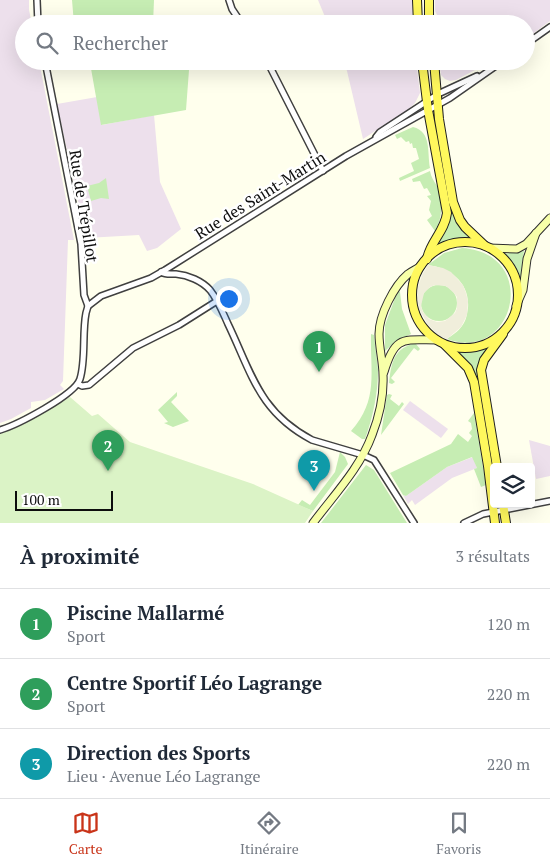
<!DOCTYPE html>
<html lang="fr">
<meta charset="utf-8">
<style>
body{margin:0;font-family:"PT Serif",serif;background:#f6f6f7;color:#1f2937}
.controls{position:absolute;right:15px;bottom:15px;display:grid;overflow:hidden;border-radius:5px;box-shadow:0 5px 20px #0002}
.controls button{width:45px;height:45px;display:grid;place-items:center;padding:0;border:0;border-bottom:1px solid #e0e1e3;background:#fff;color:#1f2937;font:25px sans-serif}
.scale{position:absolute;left:15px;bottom:12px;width:98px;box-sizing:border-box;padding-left:5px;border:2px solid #0d0d0d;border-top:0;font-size:14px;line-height:18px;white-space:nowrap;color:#0d0d0d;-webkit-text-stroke:4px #fff;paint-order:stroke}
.you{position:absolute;left:228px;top:298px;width:18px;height:18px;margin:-12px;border:4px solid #fff;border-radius:50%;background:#1a73e8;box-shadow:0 0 0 8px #1a73e833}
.badge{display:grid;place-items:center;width:32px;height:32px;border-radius:50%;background:#c93419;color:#fff;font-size:16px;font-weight:700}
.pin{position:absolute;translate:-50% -41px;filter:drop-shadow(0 1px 2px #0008)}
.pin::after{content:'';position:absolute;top:26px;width:18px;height:15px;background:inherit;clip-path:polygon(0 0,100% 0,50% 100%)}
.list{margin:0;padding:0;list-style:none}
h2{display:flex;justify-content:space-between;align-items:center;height:65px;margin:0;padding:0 20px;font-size:21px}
h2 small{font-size:16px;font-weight:400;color:#747a83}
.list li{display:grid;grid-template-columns:32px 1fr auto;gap:15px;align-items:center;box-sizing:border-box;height:70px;padding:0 20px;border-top:1px solid #e0e1e3}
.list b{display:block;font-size:19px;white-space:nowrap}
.list p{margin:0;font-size:16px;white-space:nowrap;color:#747a83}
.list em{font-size:16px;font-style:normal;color:#747a83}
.icon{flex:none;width:28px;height:28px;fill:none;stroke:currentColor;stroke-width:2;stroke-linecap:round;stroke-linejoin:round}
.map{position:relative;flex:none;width:550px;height:523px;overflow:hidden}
.search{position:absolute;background:#fff;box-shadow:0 5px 20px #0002;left:15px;right:15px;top:15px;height:55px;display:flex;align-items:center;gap:12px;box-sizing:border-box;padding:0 18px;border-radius:28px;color:#747a83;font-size:19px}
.sheet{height:275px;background:#fff}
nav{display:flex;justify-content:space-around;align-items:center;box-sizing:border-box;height:70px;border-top:1px solid #e0e1e3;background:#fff;font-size:14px;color:#747a83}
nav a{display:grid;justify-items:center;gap:2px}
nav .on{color:#c93419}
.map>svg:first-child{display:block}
</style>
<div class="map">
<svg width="550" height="523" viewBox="0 0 550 523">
<rect width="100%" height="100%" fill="#ffffed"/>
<g fill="#ede0ec">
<path d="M0,0H29V10L32,24H24V61H39L74,240H68L63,381L60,385L64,389L45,400L31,402V408L11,419L0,423Z"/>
<path d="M318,0H412L413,24H328Z"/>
<path d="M435,0H550V21L526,39V24H438V17L435,11Z"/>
<path d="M343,61H416L420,93L415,103L409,109L363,139L347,71Z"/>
<path d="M439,61H492L456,80L450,81L445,79L441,75Z"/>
<path d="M97,97L102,125L154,115L160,182L181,229L157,248L147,251L139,235L86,238L57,104Z"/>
<path d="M410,401L448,429L441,438L403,410Z"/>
<path d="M529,440L550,446V476L536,479Z"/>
<path d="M473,457L477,468L452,478L415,505L412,500L408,504L403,495L406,496L447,467Z"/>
</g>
<g fill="#c6edb3">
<path d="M72,0H154L153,24H74Z"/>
<path d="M77,61H188L189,70L186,110L101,125L90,63L77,64Z"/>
<path d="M413,127C432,132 427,152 430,168L400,181L399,178L414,171L411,163L419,159L416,148H413L412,143L410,144L409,141L406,142L401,137L397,139L395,135Z"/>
<path d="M430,171C431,177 434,181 437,186C443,200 443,218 435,231L427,220L432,216L429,210L431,201L427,196L431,195L427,188L424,189L420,181L413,182L412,179Z"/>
<path d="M106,178L109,199L101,198L91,201L87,186L99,183Z"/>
<path d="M450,211H452L458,225L471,239L452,240L437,246C442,234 451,226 450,211Z"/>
<path d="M462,248C541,253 515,364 447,339C452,335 458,332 462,326C466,321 467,315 468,308C470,283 451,268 428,265L444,253Z"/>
<path d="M524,251L520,281H519L512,265L503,254Z"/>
<circle cx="439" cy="303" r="18"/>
<path d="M398,290L400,292L402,309L411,334L396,341L385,351V325Z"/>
<path d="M371,334L374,335C375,347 377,358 378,370C378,393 373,417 365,439H362L351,431C379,400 370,372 371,334Z"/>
<path d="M412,344H416L420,349L418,351L414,348L391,378L395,382L392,384L389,383C391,365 393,350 412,344Z"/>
<path d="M491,345L478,374L480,386L472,368L458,352H471Z"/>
<path d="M177,392V396L171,402L189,421L173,427L164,423L168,422L158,410Z"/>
<path d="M389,394L392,395L390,399L399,406L402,402L404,404L381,435L387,395Z"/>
<path d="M474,413L486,485L481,487L474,469L477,468L472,457L447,467L406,496L403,495L390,473L451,444L458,434L468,442L472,436L469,433L472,429L471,423L468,421Z"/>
<path d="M340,452L345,457L348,464L313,511L298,505L302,500L310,505L335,472Z"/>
<path d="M366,465L374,470L407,523H321Z"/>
</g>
<path fill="#dbf3c6" d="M70,397L92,416L98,414L130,442L253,484L313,511L305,523H0V434L22,425Z"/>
<path fill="#f0eedb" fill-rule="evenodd" d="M428,265L443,268L451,272L463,285L466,293L468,301L467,315L461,327L447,339L439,336L428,325L419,309L417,298L418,287L422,275ZM435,285L446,286L454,293L457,297V308L455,313L445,321L437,322L429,319L423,312L421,306L424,293L430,287Z"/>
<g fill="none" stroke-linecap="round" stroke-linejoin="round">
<g stroke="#404040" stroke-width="8">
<g id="street">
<path d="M37,0L38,24"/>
<path d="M229,0L232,9L242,24"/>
<path d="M526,44L550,27"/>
<path d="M45,61L81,244L84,295L88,306"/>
<path d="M267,61L323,171"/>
<path d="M376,137L380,132L438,94L477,76"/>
<path d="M161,272C166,275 170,274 176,274C188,275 202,281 210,290C218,300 223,313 228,324C252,374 259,412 312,440L363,455L374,460L414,523"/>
<path d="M78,384L82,386L89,385L133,348L179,325L217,301"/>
<path d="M0,430C17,425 75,395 80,379C86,360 82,333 86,313L88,306L101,296L151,278L165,270L346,156L450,98L503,61"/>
<path d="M464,523L483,514L550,501"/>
</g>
</g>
<g stroke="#2f2f2f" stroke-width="9">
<g id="secondary">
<path d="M489,248L517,249L526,244L550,218"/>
<path d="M516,306L523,290L527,259L536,233"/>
<path d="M384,372C395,335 403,340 437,340"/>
<path d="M313,523C334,495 360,468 372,435C379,417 384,395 383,375C383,362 379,348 379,334C379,315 394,286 408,274C412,271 417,269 421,266"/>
</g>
</g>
<g stroke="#1e1e1e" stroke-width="10">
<g id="primary">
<path d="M417,0L418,24"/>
<path d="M429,0V24"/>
<path d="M422,61L428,110L447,213C445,231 430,242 427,259"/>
<path d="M434,61L439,119L453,202L460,220L465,227L484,245"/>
<circle cx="465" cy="295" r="53"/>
<path d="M445,345L468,368L474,382L488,466L495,523"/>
<path d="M497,467L481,370L484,360L503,334"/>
<path d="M503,504L506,523"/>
</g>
</g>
<use href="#street" stroke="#fff" stroke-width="5"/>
<use href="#secondary" stroke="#f7ffa8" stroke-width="7"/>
<use href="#primary" stroke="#fff85d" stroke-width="8"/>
</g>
<g text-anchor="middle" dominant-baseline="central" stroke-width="5" stroke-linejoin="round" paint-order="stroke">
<g font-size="16" fill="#0d0d0d" stroke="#fff">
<text transform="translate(260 195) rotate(-32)">Rue des Saint-Martin</text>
<text transform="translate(84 206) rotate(81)">Rue de Trépillot</text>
</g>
</g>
</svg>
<div class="controls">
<button><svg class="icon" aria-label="layers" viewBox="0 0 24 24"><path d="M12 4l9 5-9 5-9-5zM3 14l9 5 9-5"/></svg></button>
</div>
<div class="scale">100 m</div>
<div class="you"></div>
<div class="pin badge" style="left:319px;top:372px;background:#2e9e5b">1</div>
<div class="pin badge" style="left:108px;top:471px;background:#2e9e5b">2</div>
<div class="pin badge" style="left:314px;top:491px;background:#0f9aa8">3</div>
<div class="search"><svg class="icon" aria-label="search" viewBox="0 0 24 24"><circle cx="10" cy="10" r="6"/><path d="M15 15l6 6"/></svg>Rechercher</div>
</div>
<section class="sheet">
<h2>À proximité<small>3 résultats</small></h2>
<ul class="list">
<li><span class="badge" style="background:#2e9e5b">1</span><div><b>Piscine Mallarmé</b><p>Sport</p></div><em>120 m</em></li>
<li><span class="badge" style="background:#2e9e5b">2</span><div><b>Centre Sportif Léo Lagrange</b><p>Sport</p></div><em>220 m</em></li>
<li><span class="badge" style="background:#0f9aa8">3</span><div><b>Direction des Sports</b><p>Lieu · Avenue Léo Lagrange</p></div><em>220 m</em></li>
</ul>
</section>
<nav>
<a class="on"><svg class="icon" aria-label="map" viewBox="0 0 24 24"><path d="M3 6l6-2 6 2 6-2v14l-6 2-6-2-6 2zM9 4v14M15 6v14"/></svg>Carte</a>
<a><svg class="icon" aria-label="directions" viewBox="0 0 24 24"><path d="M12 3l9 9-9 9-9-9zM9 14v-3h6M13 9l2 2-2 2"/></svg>Itinéraire</a>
<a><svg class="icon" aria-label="saved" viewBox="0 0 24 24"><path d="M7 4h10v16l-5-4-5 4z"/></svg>Favoris</a>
</nav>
